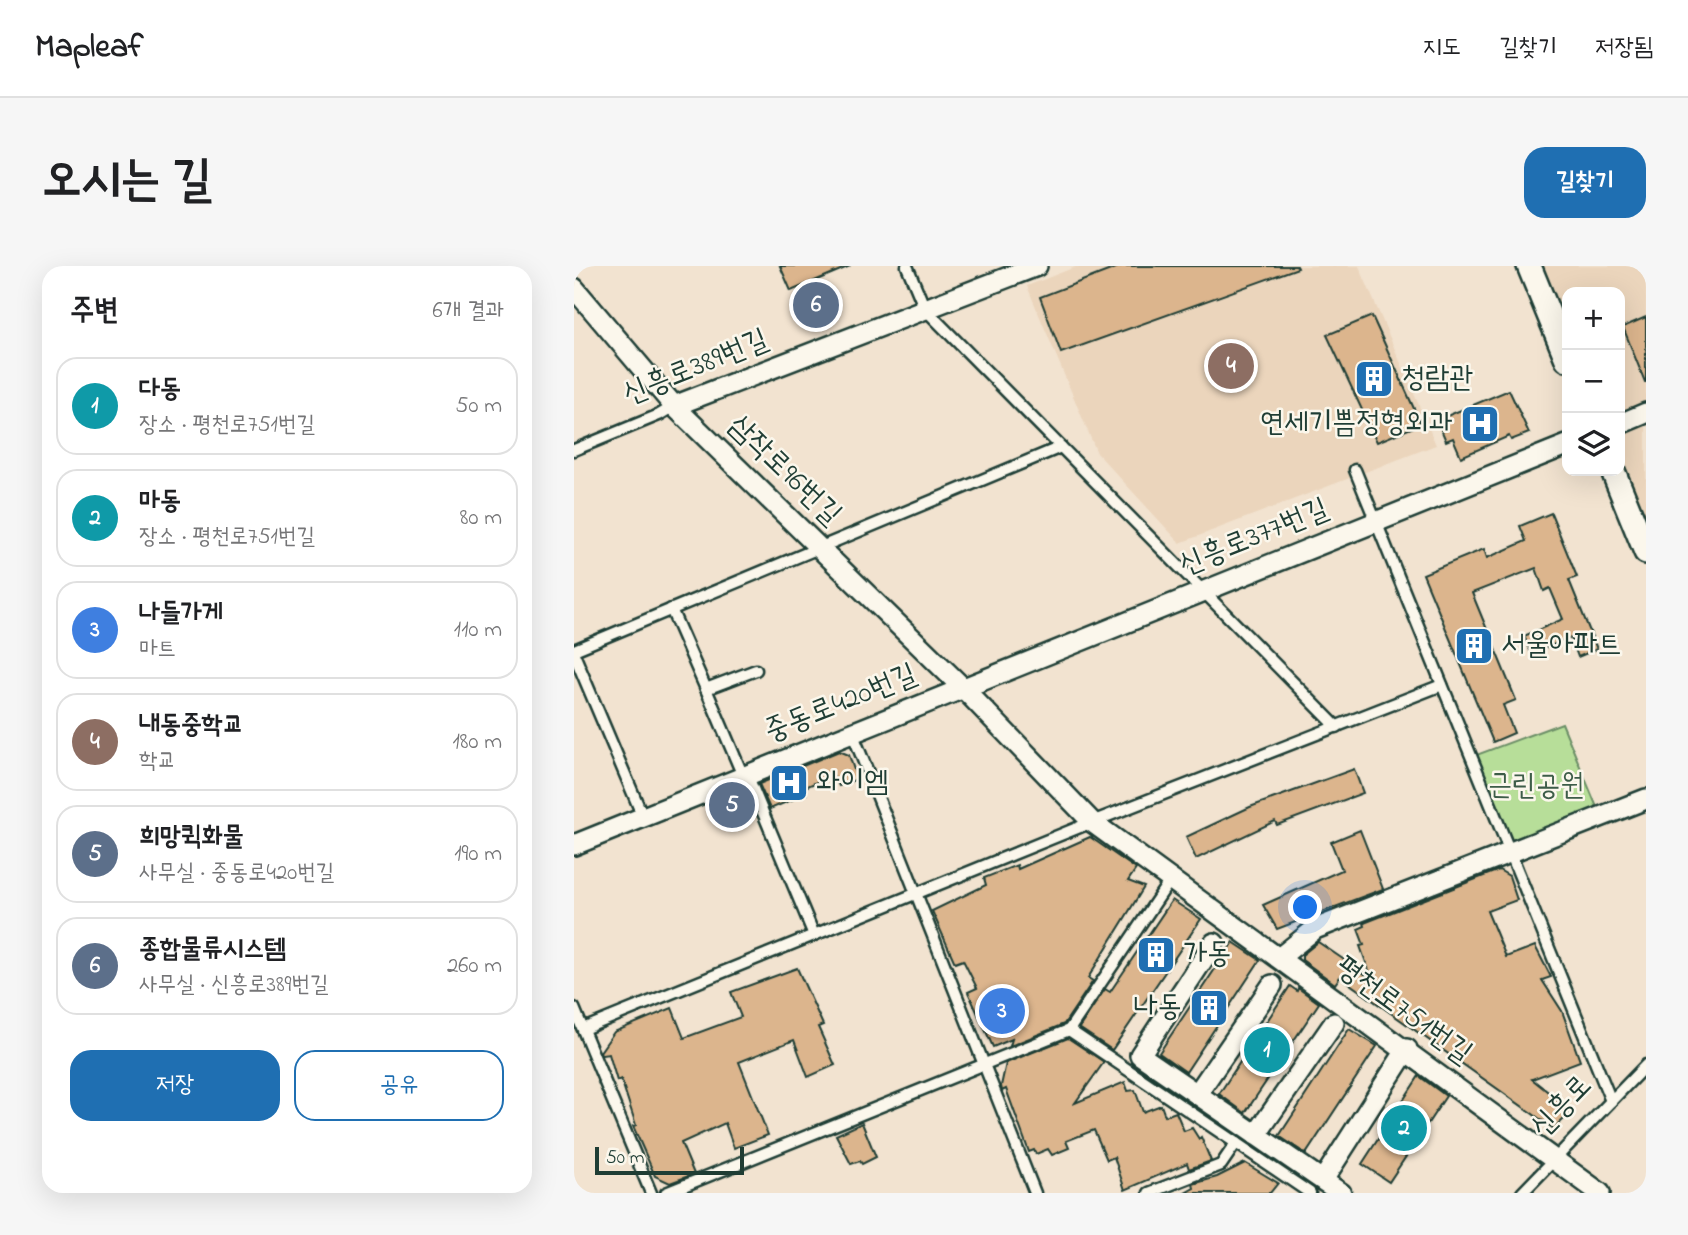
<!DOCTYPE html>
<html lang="ko">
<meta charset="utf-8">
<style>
body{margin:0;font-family:"Indie Flower","Poor Story",sans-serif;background:#f6f6f6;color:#202124}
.controls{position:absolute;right:21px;top:21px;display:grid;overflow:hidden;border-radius:14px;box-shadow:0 7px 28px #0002}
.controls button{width:63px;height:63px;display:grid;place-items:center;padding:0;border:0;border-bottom:2px solid #e0e0e0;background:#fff;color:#202124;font:35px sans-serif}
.scale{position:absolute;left:21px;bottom:18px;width:149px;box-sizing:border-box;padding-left:7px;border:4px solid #1f3d34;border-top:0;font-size:19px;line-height:24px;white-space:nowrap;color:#1f3d34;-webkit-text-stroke:5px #fbf7ec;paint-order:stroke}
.you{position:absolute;left:732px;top:642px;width:24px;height:24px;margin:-18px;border:5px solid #fff;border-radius:50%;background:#1a73e8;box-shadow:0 0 0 10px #1a73e833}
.badge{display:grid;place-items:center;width:46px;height:46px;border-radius:50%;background:#1f6fb2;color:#fff;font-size:23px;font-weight:700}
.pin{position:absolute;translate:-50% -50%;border:4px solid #fff;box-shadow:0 2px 7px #0006}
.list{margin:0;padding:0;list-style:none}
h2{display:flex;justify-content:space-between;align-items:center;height:91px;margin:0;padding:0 28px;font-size:30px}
h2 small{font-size:23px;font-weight:400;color:#757577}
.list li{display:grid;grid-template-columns:46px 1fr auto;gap:21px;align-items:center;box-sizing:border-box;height:98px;margin:0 14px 14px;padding:0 14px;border:2px solid #e0e0e0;border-radius:21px}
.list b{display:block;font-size:26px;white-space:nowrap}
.list p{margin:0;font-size:23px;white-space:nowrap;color:#757577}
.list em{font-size:23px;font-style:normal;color:#757577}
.actions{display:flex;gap:14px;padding:21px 28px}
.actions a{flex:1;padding:16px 0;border:2px solid #1f6fb2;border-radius:21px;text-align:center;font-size:24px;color:#1f6fb2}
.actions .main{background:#1f6fb2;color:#fff}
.icon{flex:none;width:38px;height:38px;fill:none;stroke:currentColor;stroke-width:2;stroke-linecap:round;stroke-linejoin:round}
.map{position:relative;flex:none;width:1072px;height:927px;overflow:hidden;border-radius:21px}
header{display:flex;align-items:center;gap:42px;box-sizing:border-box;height:98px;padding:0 35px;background:#fff;border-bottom:2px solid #e0e0e0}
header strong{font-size:33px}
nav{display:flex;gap:38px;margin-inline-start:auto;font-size:24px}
.intro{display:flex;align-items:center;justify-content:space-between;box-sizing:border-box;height:168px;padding:0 42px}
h1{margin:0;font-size:49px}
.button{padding:18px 32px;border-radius:21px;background:#1f6fb2;color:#fff;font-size:24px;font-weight:700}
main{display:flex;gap:42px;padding:0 42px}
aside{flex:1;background:#fff;border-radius:21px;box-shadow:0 7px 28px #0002}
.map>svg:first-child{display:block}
</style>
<header>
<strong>Mapleaf</strong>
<nav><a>지도</a><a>길찾기</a><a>저장됨</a></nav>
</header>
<div class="intro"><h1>오시는 길</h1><a class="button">길찾기</a></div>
<main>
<aside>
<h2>주변<small>6개 결과</small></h2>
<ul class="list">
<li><span class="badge" style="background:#0f9aa8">1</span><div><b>다동</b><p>장소 · 평천로751번길</p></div><em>50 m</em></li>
<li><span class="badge" style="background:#0f9aa8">2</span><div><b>마동</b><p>장소 · 평천로751번길</p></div><em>80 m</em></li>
<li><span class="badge" style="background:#3f7fe0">3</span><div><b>나들가게</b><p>마트</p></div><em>110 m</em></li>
<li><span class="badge" style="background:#8d6e63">4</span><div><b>내동중학교</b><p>학교</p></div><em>180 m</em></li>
<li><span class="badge" style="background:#5c6f8a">5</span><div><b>희망퀵화물</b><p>사무실 · 중동로420번길</p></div><em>190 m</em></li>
<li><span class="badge" style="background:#5c6f8a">6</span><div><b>종합물류시스템</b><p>사무실 · 신흥로389번길</p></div><em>260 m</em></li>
</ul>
<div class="actions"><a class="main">저장</a><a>공유</a></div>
</aside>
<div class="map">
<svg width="1072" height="927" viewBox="0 0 1072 927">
<rect width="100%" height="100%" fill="#f2e3d0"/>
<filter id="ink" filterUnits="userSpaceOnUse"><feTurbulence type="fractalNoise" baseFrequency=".0143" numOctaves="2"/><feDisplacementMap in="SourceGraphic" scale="14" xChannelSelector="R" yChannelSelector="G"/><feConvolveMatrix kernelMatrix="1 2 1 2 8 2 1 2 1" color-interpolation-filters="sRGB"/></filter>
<g filter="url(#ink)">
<g fill="#ebd5bc">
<path d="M504,0H785L862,179L606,277L523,187L453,20Z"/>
<path d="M955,0H1072V286L1046,205V26H993V93Z"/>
</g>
<path fill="#b7de99" stroke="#6b8e66" stroke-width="2" d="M988,457L1027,551L936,587L897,491Z"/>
<g fill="#dcb58d" stroke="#1f3d34" stroke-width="2">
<path d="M206,0H276L217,25Z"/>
<path d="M547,0H723L724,2L487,87L466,31Z"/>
<path d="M798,50L847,158L803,176L753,69Z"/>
<path d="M1072,51V116H1071L1049,61Z"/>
<path d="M935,124L955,167L937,174L935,170L887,191L879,172L872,175L863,154Z"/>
<path d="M977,247L1003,311L995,314L1023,383L1004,391L997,372L957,387L950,370L989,353L976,322L970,325L962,302L898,327L942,434L929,439L940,467L919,476L849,308L910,283L913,292L952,275L946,260Z"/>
<path d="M265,485L275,489L283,513L265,520L259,509L229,522L232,528L196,543L185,518Z"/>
<path d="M780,503L789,527L703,559L701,555L622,593L612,571L676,541Z"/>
<path d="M786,564L809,623L703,663L689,639L768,604L757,576Z"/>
<path d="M516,571L562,603L554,615L570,621L514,712L519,715L490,758L436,780L438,773L419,781L394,726L403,722L389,694L381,697L358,645L412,619L410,612L443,599L444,603Z"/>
<path d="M925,604L935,610L943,634L913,645L932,691L961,680L977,711L968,714L988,745L1006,795L958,813L998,845L980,863L766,711L761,718L728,694V689L744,676L798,713L786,680L790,679L784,663L791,660L790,657Z"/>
<path d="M598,634L627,653L538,784L505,762L531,723L536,726Z"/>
<path d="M659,676L686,694L612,806L585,787Z"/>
<path d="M223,702L249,759L244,761L261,799L234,811L220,774L165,796L194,869L160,882L151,857L107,877L120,908L96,917L81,910L59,860L62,859L47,813L43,815L35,788L28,789L26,786L40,766L98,742L110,772L167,751L157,726Z"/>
<path d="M716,720L723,725L724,722L745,737L671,847L645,828Z"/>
<path d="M775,763L803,780L732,888L705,870Z"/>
<path d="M494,772L530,796L501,837L551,816L554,825L561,824L569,846L587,839L591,850L602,846L610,865L618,862L625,873L627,871L637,895L615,903L613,897L551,924L540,891L533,894L520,864L492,875L495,882L478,889L474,883L462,888L460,884L455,886L432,823L428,825L427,820L432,797Z"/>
<path d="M845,810L872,830L815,916L788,898Z"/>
<path d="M288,857L302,891L288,898L286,895L277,898L262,869Z"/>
<path d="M671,897L704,917L696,927H611L620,922L619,918L643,911Z"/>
</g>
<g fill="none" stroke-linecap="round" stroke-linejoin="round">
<g stroke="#1f3d34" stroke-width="15">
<g id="service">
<path d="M333,0L351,43L763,461"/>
<path d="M0,184L85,149L100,140"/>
<path d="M781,204L1037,835"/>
<path d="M97,343L132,423L182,404"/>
<path d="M0,384L487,181"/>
<path d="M0,388L69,551"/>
<path d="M132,423L169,510L177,518L240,669"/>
<path d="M278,466L461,927"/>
<path d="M0,742L77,927"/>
<path d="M9,763L518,556L868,419"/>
<path d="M495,764L736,927"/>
<path d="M495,764L597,613"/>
<path d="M92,927L495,764"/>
<path d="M575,927L647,899L662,877"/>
<path d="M948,927L1072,799"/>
</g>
</g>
<g stroke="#1f3d34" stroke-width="24">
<g id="minor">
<path d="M0,22L100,140L388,421L518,556L1026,927"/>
<path d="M100,140L463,0"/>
<path d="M1046,158L1072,147"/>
<path d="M0,579L993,179"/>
<path d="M640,677L566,789L767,927"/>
<path d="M705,692L741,663L1072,533"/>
<path d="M623,828L698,719"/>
<path d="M682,869L760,757"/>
<path d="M749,914L833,783"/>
</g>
</g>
<g stroke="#1f3d34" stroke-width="28">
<g id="tertiary">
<path d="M955,0L993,93"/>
<path d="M1039,205L1072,286"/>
</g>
</g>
<use href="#service" stroke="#fbf7ec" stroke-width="10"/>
<use href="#minor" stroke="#fbf7ec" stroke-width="19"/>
<use href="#tertiary" stroke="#fbf7ec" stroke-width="23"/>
</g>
</g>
<defs>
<g id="building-square" transform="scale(2.0125)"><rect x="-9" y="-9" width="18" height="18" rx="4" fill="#1f6fb2" stroke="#fbf7ec"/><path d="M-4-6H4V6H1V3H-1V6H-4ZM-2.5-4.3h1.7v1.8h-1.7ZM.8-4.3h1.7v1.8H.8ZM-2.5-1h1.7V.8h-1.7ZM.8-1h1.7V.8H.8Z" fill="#fff"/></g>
<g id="hospital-square" transform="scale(2.0125)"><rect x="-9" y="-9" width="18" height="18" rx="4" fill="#1f6fb2" stroke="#fbf7ec"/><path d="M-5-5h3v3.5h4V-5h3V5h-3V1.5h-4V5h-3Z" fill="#fff"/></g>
</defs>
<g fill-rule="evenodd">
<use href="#building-square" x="800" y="113"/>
<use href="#hospital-square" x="906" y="158"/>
<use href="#building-square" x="900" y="380"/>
<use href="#hospital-square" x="215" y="517"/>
<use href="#building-square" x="582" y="689"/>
<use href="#building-square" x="635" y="742"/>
</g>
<g text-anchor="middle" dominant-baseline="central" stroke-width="5" stroke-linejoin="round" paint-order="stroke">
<g font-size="30" fill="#1f3d34" stroke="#fbf7ec">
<text transform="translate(122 102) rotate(-22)">신흥로389번길</text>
<text transform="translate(210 205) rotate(44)">삼작로96번길</text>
<text transform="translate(680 272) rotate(-22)">신흥로377번길</text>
<text transform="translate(267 438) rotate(-22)">중동로420번길</text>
<text transform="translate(829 745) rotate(36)">평천로751번길</text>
<text transform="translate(988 841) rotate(-46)">신흥로</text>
</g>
<g font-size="30" fill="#1f3d34" stroke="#fbf7ec" text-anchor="start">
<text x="827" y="113">청람관</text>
<text x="879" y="158" text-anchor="end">연세기쁨정형외과</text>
<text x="927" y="380">서울아파트</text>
<text x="242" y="517">와이엠</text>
<text x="609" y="689">가동</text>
<text x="608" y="742" text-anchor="end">나동</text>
</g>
<g font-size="30" fill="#3d5d48" stroke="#fbf7ec">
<text x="962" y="521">근린공원</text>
</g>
</g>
</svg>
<div class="controls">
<button>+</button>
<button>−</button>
<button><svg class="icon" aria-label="layers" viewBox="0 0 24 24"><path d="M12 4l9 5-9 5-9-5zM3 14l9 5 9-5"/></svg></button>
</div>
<div class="scale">50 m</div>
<div class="you"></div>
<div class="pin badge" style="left:693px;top:784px;background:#0f9aa8">1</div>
<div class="pin badge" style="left:830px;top:862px;background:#0f9aa8">2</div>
<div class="pin badge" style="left:428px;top:745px;background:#3f7fe0">3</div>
<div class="pin badge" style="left:657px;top:100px;background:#8d6e63">4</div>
<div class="pin badge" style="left:158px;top:539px;background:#5c6f8a">5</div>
<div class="pin badge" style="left:242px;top:39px;background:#5c6f8a">6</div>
</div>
</main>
